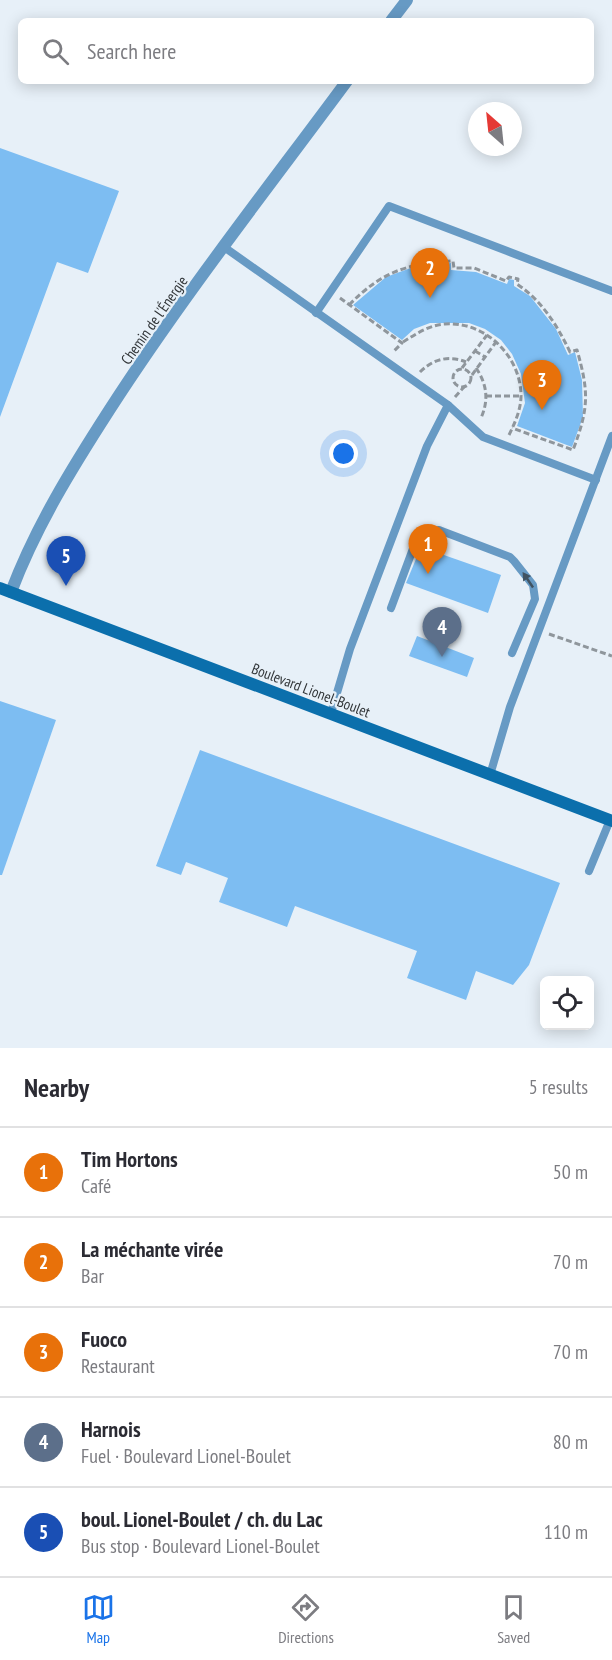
<!DOCTYPE html>
<meta charset="utf-8">
<style>
body{margin:0;font-family:"PT Sans Narrow",sans-serif;background:#f7f7f7;color:#2b2b33}
.controls{position:absolute;right:18px;bottom:18px;display:grid;overflow:hidden;border-radius:9px;box-shadow:0 3px 15px #0003}
.controls button{width:54px;height:54px;display:grid;place-items:center;padding:0;border:0;border-bottom:2px solid #e1e1e2;background:#fff;color:#2b2b33;font:30px sans-serif}
.compass{position:absolute;left:468px;top:102px;width:54px;height:54px;border-radius:50%;background:#fff;box-shadow:0 3px 15px #0003;rotate:333deg}
.you{position:absolute;left:344px;top:454px;width:21px;height:21px;margin:-15px;border:4px solid #fff;border-radius:50%;background:#1a73e8;box-shadow:0 0 0 9px #1a73e833}
.badge{display:grid;place-items:center;width:39px;height:39px;border-radius:50%;background:#1a73e8;color:#fff;font-size:20px;font-weight:700}
.pin{position:absolute;translate:-50% -50px;filter:drop-shadow(0 2px 3px #0008)}
.pin::after{content:'';position:absolute;top:32px;width:21px;height:18px;background:inherit;clip-path:polygon(0 0,100% 0,50% 100%)}
.list{margin:0;padding:0;list-style:none}
h2{display:flex;justify-content:space-between;align-items:center;height:78px;margin:0;padding:0 24px;font-size:26px}
h2 small{font-size:20px;font-weight:400;color:#7c7c81}
.list li{display:grid;grid-template-columns:39px 1fr auto;gap:18px;align-items:center;box-sizing:border-box;height:90px;padding:0 24px;border-top:2px solid #e1e1e2}
.list b{display:block;font-size:22px;white-space:nowrap}
.list p{margin:0;font-size:20px;white-space:nowrap;color:#7c7c81}
.list em{font-size:20px;font-style:normal;color:#7c7c81}
.icon{flex:none;width:33px;height:33px;fill:none;stroke:currentColor;stroke-width:2;stroke-linecap:round;stroke-linejoin:round}
.map{position:relative;flex:none;width:612px;height:1048px;overflow:hidden}
.search{position:absolute;background:#fff;box-shadow:0 3px 15px #0003;left:18px;right:18px;top:18px;height:66px;display:flex;align-items:center;gap:15px;box-sizing:border-box;padding:0 21px;border-radius:9px;color:#7c7c81;font-size:22px}
.sheet{height:528px;background:#fff}
nav{display:flex;justify-content:space-around;align-items:center;box-sizing:border-box;height:84px;border-top:2px solid #e1e1e2;background:#fff;font-size:16px;color:#7c7c81}
nav a{display:grid;justify-items:center;gap:3px}
nav .on{color:#1a73e8}
.map>svg:first-child{display:block}
</style>
<div class="map">
<svg width="612" height="1048" viewBox="0 0 612 1048">
<rect width="100%" height="100%" fill="#e7f0f8"/>
<g fill="#7dbdf2">
<path d="M0,148L119,191L88,273L57,262L0,417Z"/>
<path d="M451,263V270L476,272L507,284L509,279L514,280V286L530,296L556,329L568,355L575,352L582,380L583,417L572,447L517,426L525,403L521,374L512,354L501,340L485,329L469,323H430L414,329L402,340L353,305L386,277L419,265Z"/>
<path d="M421,547L501,575L488,613L406,583Z"/>
<path d="M417,636L474,658L467,677L409,656Z"/>
<path d="M0,701L56,720L2,875H0Z"/>
<path d="M200,750L560,883L529,965L513,985L476,971L466,1000L407,978L417,951L295,906L287,927L219,902L228,878L186,862L181,875L156,866Z"/>
</g>
<g fill="none" stroke-linecap="round" stroke-linejoin="round">
<g stroke="#8f969c" stroke-width="3" stroke-dasharray="6 3" stroke-linecap="butt">
<path d="M340,298L402,343L393,352"/>
<path d="M349,305C381,272 408,263 453,261L454,268H474L506,281L509,277L518,279L517,284C542,301 557,325 570,352L577,350C589,392 589,408 573,450L512,428"/>
<path d="M403,342C416,334 429,325 445,324C485,321 521,356 521,396C521,409 515,423 509,435"/>
<path d="M475,351L485,357"/>
<path d="M462,368L487,335"/>
<path d="M476,368C487,384 489,400 481,418"/>
<circle cx="462" cy="378" r="9"/>
<path d="M420,372C433,359 449,355 466,362"/>
<path d="M472,375L496,342"/>
<path d="M486,396H521"/>
<path d="M455,397L464,387"/>
<path d="M549,634L612,656"/>
</g>
<g stroke="#679ac4" stroke-width="8">
<path d="M224,247L448,405L483,437L596,480"/>
<path d="M316,313L389,206L612,291"/>
<path d="M391,608L417,538L423,533L439,530L510,557L514,561L533,585L535,599L512,653"/>
<path d="M331,713L350,649L427,446L448,405"/>
<path d="M490,775L510,707L612,436"/>
<path d="M589,871L610,820"/>
</g>
<g stroke="#679ac4" stroke-width="12">
<path d="M391,21L407,0"/>
<path d="M11,592C36,526 72,468 110,409C183,296 267,189 347,81"/>
</g>
<path stroke="#0b6fac" stroke-width="12" d="M0,588L612,821"/>
</g>
<defs><path id="oneway-solid" d="M-6-.8H1V-3.2L6.5 0L1 3.2V.8H-6Z" transform="scale(1.5)"/></defs>
<use fill="#415362" href="#oneway-solid" transform="translate(528 580) rotate(-124)"/>
<g text-anchor="middle" dominant-baseline="central" stroke-width="4.5" stroke-linejoin="round" paint-order="stroke">
<g font-size="15" fill="#313538" stroke="#e7f0f8">
<text transform="translate(154 320) rotate(-55)">Chemin de l'Énergie</text>
<text transform="translate(311 690) rotate(21)">Boulevard Lionel-Boulet</text>
</g>
</g>
</svg>
<div class="controls">
<button><svg class="icon" aria-label="locate" viewBox="0 0 24 24"><circle cx="12" cy="12" r="6"/><path d="M12 2v4M12 18v4M2 12h4M18 12h4"/></svg></button>
</div>
<svg class="compass" viewBox="-18 -18 36 36"><path d="M0-13l5 13h-10z" fill="#e53935"/><path d="M0 13l5-13h-10z" fill="#7c7c81"/></svg>
<div class="you"></div>
<div class="pin badge" style="left:428px;top:574px;background:#e8710a">1</div>
<div class="pin badge" style="left:430px;top:298px;background:#e8710a">2</div>
<div class="pin badge" style="left:542px;top:410px;background:#e8710a">3</div>
<div class="pin badge" style="left:442px;top:657px;background:#5c6f8a">4</div>
<div class="pin badge" style="left:66px;top:586px;background:#1a4fb4">5</div>
<div class="search"><svg class="icon" aria-label="search" viewBox="0 0 24 24"><circle cx="10" cy="10" r="6"/><path d="M15 15l6 6"/></svg>Search here</div>
</div>
<section class="sheet">
<h2>Nearby<small>5 results</small></h2>
<ul class="list">
<li><span class="badge" style="background:#e8710a">1</span><div><b>Tim Hortons</b><p>Café</p></div><em>50 m</em></li>
<li><span class="badge" style="background:#e8710a">2</span><div><b>La méchante virée</b><p>Bar</p></div><em>70 m</em></li>
<li><span class="badge" style="background:#e8710a">3</span><div><b>Fuoco</b><p>Restaurant</p></div><em>70 m</em></li>
<li><span class="badge" style="background:#5c6f8a">4</span><div><b>Harnois</b><p>Fuel · Boulevard Lionel-Boulet</p></div><em>80 m</em></li>
<li><span class="badge" style="background:#1a4fb4">5</span><div><b>boul. Lionel-Boulet / ch. du Lac</b><p>Bus stop · Boulevard Lionel-Boulet</p></div><em>110 m</em></li>
</ul>
</section>
<nav>
<a class="on"><svg class="icon" aria-label="map" viewBox="0 0 24 24"><path d="M3 6l6-2 6 2 6-2v14l-6 2-6-2-6 2zM9 4v14M15 6v14"/></svg>Map</a>
<a><svg class="icon" aria-label="directions" viewBox="0 0 24 24"><path d="M12 3l9 9-9 9-9-9zM9 14v-3h6M13 9l2 2-2 2"/></svg>Directions</a>
<a><svg class="icon" aria-label="saved" viewBox="0 0 24 24"><path d="M7 4h10v16l-5-4-5 4z"/></svg>Saved</a>
</nav>
